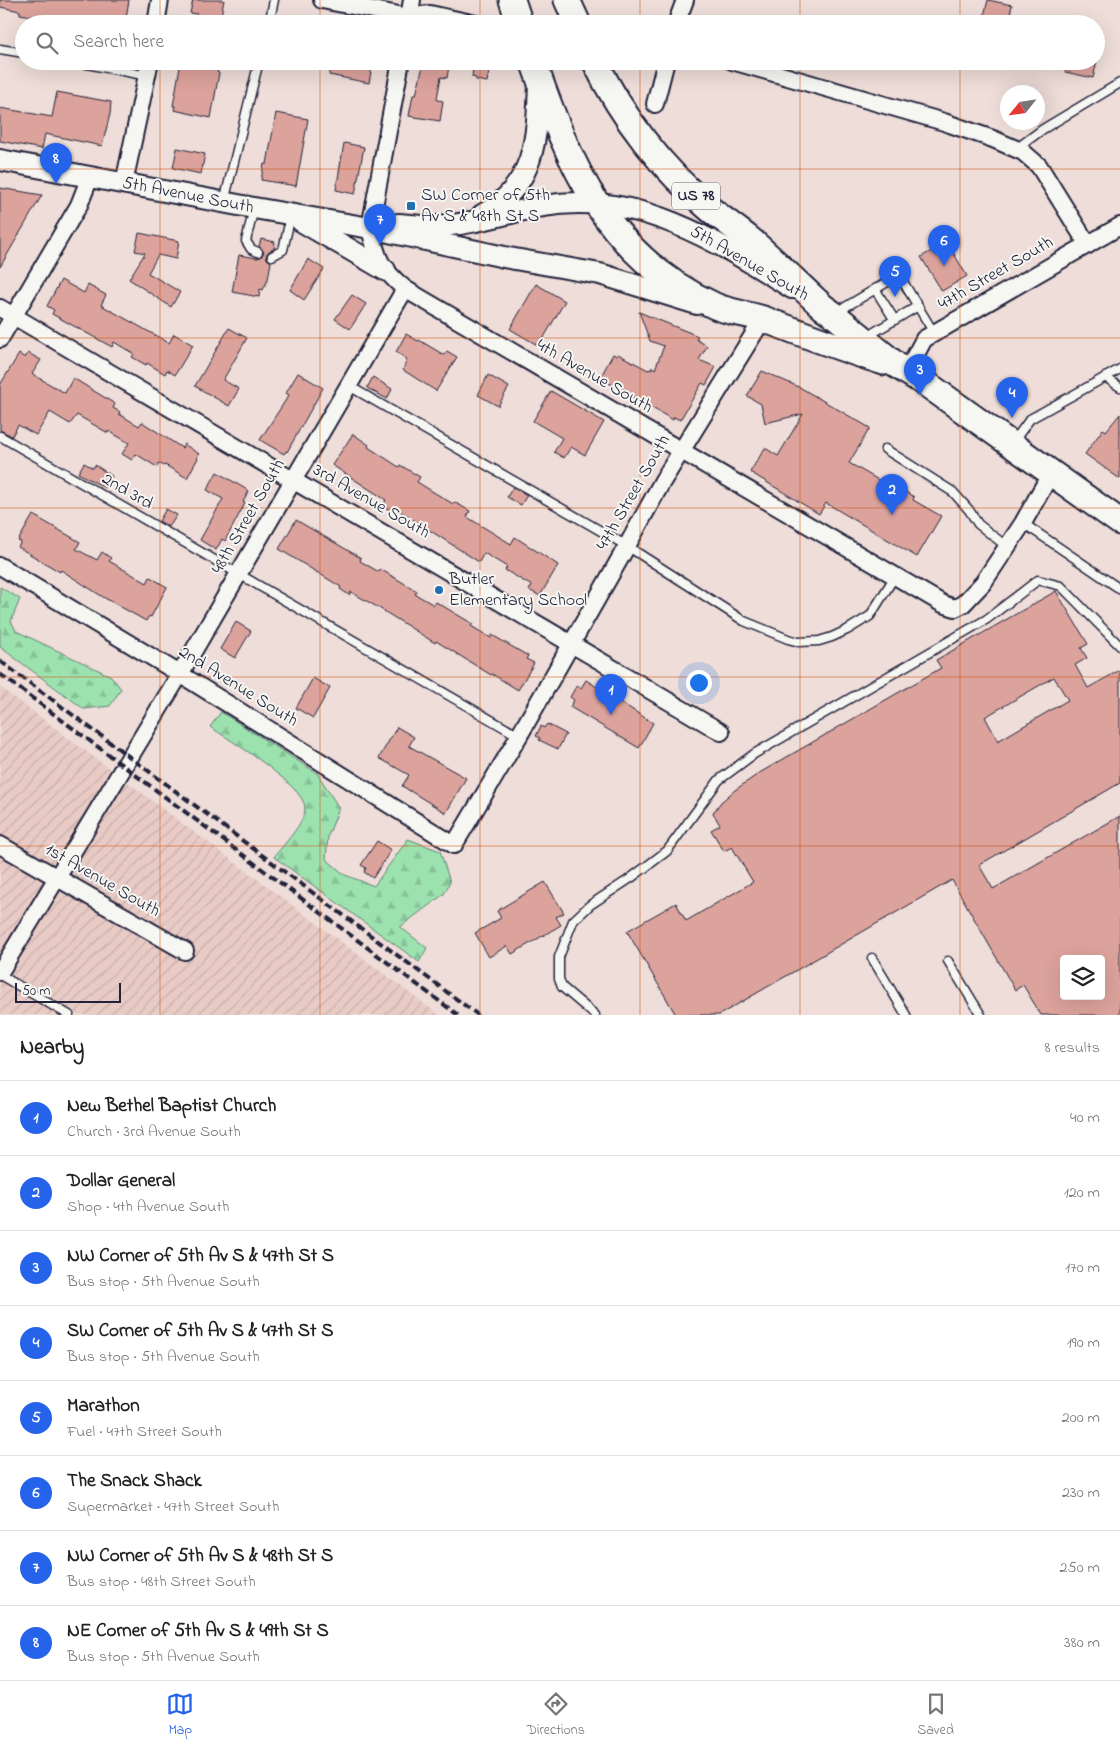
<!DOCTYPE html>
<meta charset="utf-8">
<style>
body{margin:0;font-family:"Indie Flower",sans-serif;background:#f6f6f6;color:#222}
.controls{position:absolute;right:15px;bottom:15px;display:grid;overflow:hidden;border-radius:5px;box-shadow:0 5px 20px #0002}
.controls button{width:45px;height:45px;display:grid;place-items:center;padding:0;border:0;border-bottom:1px solid #e0e0e0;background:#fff;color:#222;font:25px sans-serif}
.compass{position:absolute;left:1000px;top:85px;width:45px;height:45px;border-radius:50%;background:#fff;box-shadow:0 5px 20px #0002;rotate:240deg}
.scale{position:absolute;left:15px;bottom:12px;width:106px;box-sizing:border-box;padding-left:5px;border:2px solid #22223b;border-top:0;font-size:14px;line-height:18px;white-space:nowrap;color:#22223b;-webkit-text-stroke:4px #f6f6f2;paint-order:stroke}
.you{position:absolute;left:698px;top:682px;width:18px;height:18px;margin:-12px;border:4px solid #fff;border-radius:50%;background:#1a73e8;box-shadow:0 0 0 8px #1a73e833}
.badge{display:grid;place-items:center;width:32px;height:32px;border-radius:50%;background:#2563eb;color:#fff;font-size:16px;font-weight:700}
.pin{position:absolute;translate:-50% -41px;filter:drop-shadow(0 1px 2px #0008)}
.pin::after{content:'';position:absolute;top:26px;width:18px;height:15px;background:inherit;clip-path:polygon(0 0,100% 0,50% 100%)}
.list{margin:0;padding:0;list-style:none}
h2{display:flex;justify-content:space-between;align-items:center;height:65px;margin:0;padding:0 20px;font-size:21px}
h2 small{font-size:16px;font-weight:400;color:#767676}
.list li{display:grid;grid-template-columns:32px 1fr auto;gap:15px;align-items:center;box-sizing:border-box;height:75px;padding:0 20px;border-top:1px solid #e0e0e0}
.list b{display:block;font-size:19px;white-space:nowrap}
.list p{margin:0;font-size:16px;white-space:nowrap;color:#767676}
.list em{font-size:16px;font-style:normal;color:#767676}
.icon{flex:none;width:28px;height:28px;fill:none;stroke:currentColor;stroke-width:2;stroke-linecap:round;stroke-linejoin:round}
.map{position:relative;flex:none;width:1120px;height:1015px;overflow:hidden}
.search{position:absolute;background:#fff;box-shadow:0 5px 20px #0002;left:15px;right:15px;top:15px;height:55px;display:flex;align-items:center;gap:12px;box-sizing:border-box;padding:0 18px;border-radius:28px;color:#767676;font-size:19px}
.sheet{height:665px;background:#fff}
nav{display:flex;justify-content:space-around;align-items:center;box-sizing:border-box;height:70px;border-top:1px solid #e0e0e0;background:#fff;font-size:14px;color:#767676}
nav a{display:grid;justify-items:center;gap:2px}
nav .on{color:#2563eb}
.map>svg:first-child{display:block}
</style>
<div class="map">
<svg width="1120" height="1015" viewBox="0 0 1120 1015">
<defs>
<pattern id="industrial-furrows" width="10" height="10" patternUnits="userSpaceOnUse" patternTransform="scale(1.25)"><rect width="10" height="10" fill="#e9cbc6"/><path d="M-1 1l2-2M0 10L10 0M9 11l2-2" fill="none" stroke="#c8aeab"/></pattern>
<pattern id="forest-firs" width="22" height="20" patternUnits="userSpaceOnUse" patternTransform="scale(1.25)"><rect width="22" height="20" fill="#9ce2af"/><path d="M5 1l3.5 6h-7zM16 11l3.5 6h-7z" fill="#86c297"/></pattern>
</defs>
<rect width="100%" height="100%" fill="#eeddd8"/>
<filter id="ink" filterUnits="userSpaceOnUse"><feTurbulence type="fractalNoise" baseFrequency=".02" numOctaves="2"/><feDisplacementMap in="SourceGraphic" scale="10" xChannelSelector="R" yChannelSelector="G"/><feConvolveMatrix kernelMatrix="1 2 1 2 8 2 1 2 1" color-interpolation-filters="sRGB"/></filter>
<g filter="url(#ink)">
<path fill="url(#industrial-furrows)" d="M0,687L439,1015H0Z"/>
<g fill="url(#forest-firs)" stroke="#5f8275">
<path d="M0,587L20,599L11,621L16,631L111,676L121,689L110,706L84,709L0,647Z"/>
<path d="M221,712L317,773L339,808L328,836L326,859L345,875L374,886L408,839L440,851L450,882L444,894L400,927L427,948L419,962L274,857C283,845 305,823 305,808C305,786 229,739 210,727Z"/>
</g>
<g fill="#dca29c" stroke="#22223b" fill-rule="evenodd">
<path d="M0,0H129L125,24H75L61,21V24H42L43,18L20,14V11L0,7Z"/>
<path d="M193,0H224L220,21L197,16V14L190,13Z"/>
<path d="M988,0L1012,5L1008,24H982Z"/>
<path d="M181,61H202L219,65L217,72L219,73L211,118L174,110L175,106H173Z"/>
<path d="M332,61H373L369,83L329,75Z"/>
<path d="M424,61L449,66L447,78L441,77L437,98V100L443,101L440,121L409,116L413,95H416Z"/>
<path d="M474,61H491L487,82L476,80V78L472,77Z"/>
<path d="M1067,61H1097L1093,78L1065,72Z"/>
<path d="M57,92L111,102L110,114L102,146L45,134L42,149L0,141V108L52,117Z"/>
<path d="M276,113L308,119L296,186L261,180L264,164H267Z"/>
<path d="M344,143L364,147L355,194L336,190Z"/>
<path d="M177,148L205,154L201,174L173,168Z"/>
<path d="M0,188L42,195L0,267Z"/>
<path d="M139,233L179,241L176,259L158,255L148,273L180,292L171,307L129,279L145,253L135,251Z"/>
<path d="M261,239L275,242L274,249L269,251L266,255L267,259L271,262L268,279L263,290L260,289L259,297L232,292L239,255L257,258L261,257L264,252L259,246Z"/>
<path d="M947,242L967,276L942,291L921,257Z"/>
<path d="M308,259L324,269L304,300L290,290Z"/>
<path d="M61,280L84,293L88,285L106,295L101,305L169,343L174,334L193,345L175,375L167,370L165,374L147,363L146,365L132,357L134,354L114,342L112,347L52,314L54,310L47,306Z"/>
<path d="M536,284L565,301L539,346L510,329Z"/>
<path d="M352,295L366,304L350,329L335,319Z"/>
<path d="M639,312L698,336L696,339L707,346L699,360L716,367L706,385L702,383L680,420L674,417L673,420L600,378L613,354L617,356L618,354L648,370L649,369L651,370L652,367L655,369L664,346L650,341Z"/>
<path d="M229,328L247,338L223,380L239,389L229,406L195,386Z"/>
<path d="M406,334L418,341L419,340L444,355L447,351L457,357L436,391L403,370L407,359L396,352Z"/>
<path d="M28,353L41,360L32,374L65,393L73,378L115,404L113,408L120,412L119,414L139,426L142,422L182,448L184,444L199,454L197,457L198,458L187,478L165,465L164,466L159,463L157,467L136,454L132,460L122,454L129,443L109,431L108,433L77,415L70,424L50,412L36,435L18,425L12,436L0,430V385L19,354L25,358Z"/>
<path d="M762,371L801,388L870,428L849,463L894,489L896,486L914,497L913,500L941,516L917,557L826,503L819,514L750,472L765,448L778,456L803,414L765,423L761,404L747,396Z"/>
<path d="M298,373L323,388L287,452L286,451L284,454L260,440L289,395L286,393Z"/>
<path d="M488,375L509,387L498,406L478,395Z"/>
<path d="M373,377L392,389L387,399L367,388Z"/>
<path d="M551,391L604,422L585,455L571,447L564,458L554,452L562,438L533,421Z"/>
<path d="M1120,414V479L1085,454L1103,429L1106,431Z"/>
<path d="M353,434L369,445L368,447L399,467L400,465L420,477L417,482L453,504L454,502L470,511L467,517L511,544L515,537L558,565L540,596L529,590L532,586L505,570L507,567L484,553L479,562L395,508L393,512L383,506L386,500L332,465Z"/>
<path d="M84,463L93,468L95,465L112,476L105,488L78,473Z"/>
<path d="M217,472L249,491L243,502L245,503L225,541L222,539L216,550L200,540L223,499L207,490Z"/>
<path d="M513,487L527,495L521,505L507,497Z"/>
<path d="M166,509L177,515L169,527L159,521Z"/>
<path d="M33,515L80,542L76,549L97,560L102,552L111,558L109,561L147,583L150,577L167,587L151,617L149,616L146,621L103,597L61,570L60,572L18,547L21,542L18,541Z"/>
<path d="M296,520L361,558L360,561L379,572L380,569L417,591L415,594L434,605L436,602L473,624L471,626L491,638L492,635L528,656L526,659L534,663L518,690L492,674L491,675L436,641L435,643L379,608L351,592L349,595L340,589L341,587L279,549Z"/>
<path d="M1056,591L1088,644L1081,648L1087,658L1075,665L1088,688L1120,670V783L979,865L993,889L1120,816V1015H1041L1023,985L1015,990L952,880L719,1015H676L627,931L676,903L686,921L753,882L732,847L724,851L711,830L720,825L713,813L721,802L735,790L761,772L941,668L936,660ZM1054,677L1068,700L998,741L985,717ZM1064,959H1101V996H1064Z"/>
<path d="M236,622L251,631L235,658L220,649Z"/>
<path d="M313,678L330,688L313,718L296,708Z"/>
<path d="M586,680L653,723L639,748L570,707L574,700L570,697L577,685L581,688Z"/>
<path d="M547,724L566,734L558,749L539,740L540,738L536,736L541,726L544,728Z"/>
<path d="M397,727L414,737L409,746L466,778L446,813L402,786L409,775L379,758Z"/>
<path d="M377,841L391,850L373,878L364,872L366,868L361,865Z"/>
<path d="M545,882L564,913L556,917L561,925L512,954L507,946L489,957L475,933L501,918L497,911L503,907Z"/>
</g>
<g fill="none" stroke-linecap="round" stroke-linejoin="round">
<g stroke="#22223b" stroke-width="11">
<g id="service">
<path d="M269,24L274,0"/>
<path d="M0,49L24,53"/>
<path d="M72,61L148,76"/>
<path d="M1016,149L1043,129L1120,83"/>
<path d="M224,202L259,61"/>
<path d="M254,208L246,241L251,249L258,252"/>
<path d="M272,256L283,250L291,215"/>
<path d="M875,289L894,319"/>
<path d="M837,312L899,275L934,333"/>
<path d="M866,337L918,306"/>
<path d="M1105,377L1120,387"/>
<path d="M349,386L627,546L744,621L788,639L799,642L819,641L832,637L847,630L870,616L895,576"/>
<path d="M0,436L519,736"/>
<path d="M1014,441L1030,419L1120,369"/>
<path d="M885,449L953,492L969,510L978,524L1006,546"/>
<path d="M1023,523L1120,589"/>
<path d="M872,958L906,1015"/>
<path d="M948,961L981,1015"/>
<path d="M0,975L69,1015"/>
<path d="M595,1015L562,987L559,979V957L573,921L590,905L631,878L667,851L719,780L754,754L987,619L1038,580L1061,586L1120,646"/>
</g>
</g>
<g stroke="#22223b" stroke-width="20">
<g id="minor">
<path d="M322,0L409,17L430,14L476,24"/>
<path d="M156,24L160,0"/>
<path d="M408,24L412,0"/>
<path d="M676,24L685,0"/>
<path d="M401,61L370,228C377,259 380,268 405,289L943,604L955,608L963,604L983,583L1023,523L1051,473"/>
<path d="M732,61L944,122L993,139L1023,152L1039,166L1088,245"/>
<path d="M655,104L666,61"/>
<path d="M124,183L150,61"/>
<path d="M0,308L721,732"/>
<path d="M0,339L79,205L90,177"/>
<path d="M907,371L924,339L1120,226"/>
<path d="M0,566L180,674L454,845L519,736L627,546L662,482L763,319"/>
<path d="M0,845L185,951"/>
<path d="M0,972L180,674L405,289"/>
</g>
</g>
<g stroke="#22223b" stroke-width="24">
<g id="tertiary">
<path d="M0,160L254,208L370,228L509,258L600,274L697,304"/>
<path d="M482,215C536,185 537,138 539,83"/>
<path d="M301,221L385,270"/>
<path d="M398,224C410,225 423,227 436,226C473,225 508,212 544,206C636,190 717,241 792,288"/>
</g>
</g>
<g stroke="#22223b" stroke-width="29">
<g id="primary">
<path d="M512,0L520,24"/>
<path d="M567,0L578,24"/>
<path d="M533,61C570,166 607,257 715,306C731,313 750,314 766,320C806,335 844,350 884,362"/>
<path d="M595,61C622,118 663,170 711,210C725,221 740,231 753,242C777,263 800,286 823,307L833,314L896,365L928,385L1120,522"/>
</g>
</g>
<use href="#service" stroke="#f6f6f2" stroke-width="8"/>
<use href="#minor" stroke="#f6f6f2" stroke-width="16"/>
<use href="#tertiary" stroke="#f6f6f2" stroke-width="20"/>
<use href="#primary" stroke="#f6f6f2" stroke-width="25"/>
<g stroke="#22223b" stroke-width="4" stroke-dasharray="8 4" stroke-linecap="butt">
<path d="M0,661L478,1015"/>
<path d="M0,674L458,1015"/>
</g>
</g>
</g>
<path fill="none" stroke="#d45411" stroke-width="1" stroke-opacity="0.55" d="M160,0V24M320,0V24M480,0V24M640,0V24M800,0V24M960,0V24M160,61V1015M320,61V1015M480,61V1015M640,61V1015M800,61V1015M960,61V1015M0,169H1120M0,338H1120M0,508H1120M0,677H1120M0,846H1120"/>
<g fill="#1f6fb2" stroke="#f6f6f2" stroke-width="2">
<rect x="406" y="201" width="10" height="10" rx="2.5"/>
<circle cx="439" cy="590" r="5"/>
</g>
<g text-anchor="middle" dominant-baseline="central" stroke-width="4" stroke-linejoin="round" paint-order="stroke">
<rect fill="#f6f6f2" stroke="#626272" stroke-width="1" x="672" y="182.5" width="48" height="27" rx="4"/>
<g font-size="16" font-weight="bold" fill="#22223b">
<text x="696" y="196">US 78</text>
</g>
<g font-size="18" fill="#22223b" stroke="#f6f6f2">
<text transform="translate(188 196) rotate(11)">5th Avenue South</text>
<text transform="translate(749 264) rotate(30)">5th Avenue South</text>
<text transform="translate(996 274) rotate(-30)">47th Street South</text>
<text transform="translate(594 377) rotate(30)">4th Avenue South</text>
<text transform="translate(127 492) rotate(30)">2nd 3rd</text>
<text transform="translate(634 493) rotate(-60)">47th Street South</text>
<text transform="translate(371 502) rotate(30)">3rd Avenue South</text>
<text transform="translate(249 517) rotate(-60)">48th Street South</text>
<text transform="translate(238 687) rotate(32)">2nd Avenue South</text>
<text transform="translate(102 881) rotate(30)">1st Avenue South</text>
</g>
<g font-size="18" fill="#22223b" stroke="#f6f6f2" text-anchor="start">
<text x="421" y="196">SW Corner of 5th<tspan x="421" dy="21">Av S &amp; 48th St S</tspan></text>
<text x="449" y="580">Butler<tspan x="449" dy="21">Elementary School</tspan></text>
</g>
</g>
</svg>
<div class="controls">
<button><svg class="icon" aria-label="layers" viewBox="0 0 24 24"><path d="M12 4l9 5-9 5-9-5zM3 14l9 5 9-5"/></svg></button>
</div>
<svg class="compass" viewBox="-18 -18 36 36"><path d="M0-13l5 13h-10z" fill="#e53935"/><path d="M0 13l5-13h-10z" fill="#767676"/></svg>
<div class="scale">50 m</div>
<div class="you"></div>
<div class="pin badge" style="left:611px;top:715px">1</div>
<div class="pin badge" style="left:892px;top:515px">2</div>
<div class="pin badge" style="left:920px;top:395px">3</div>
<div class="pin badge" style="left:1012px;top:418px">4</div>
<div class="pin badge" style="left:895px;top:297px">5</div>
<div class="pin badge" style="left:944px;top:266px">6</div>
<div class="pin badge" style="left:380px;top:245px">7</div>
<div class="pin badge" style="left:56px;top:184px">8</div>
<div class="search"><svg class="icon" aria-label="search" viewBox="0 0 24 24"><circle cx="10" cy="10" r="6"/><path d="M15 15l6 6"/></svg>Search here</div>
</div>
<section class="sheet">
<h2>Nearby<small>8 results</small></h2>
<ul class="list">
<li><span class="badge">1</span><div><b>New Bethel Baptist Church</b><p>Church · 3rd Avenue South</p></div><em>40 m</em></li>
<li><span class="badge">2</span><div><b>Dollar General</b><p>Shop · 4th Avenue South</p></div><em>120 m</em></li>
<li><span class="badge">3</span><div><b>NW Corner of 5th Av S &amp; 47th St S</b><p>Bus stop · 5th Avenue South</p></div><em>170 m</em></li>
<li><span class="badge">4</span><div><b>SW Corner of 5th Av S &amp; 47th St S</b><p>Bus stop · 5th Avenue South</p></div><em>190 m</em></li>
<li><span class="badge">5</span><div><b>Marathon</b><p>Fuel · 47th Street South</p></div><em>200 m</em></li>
<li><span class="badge">6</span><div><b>The Snack Shack</b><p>Supermarket · 47th Street South</p></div><em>230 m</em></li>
<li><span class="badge">7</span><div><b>NW Corner of 5th Av S &amp; 48th St S</b><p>Bus stop · 48th Street South</p></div><em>250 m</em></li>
<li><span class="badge">8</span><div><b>NE Corner of 5th Av S &amp; 49th St S</b><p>Bus stop · 5th Avenue South</p></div><em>380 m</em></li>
</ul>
</section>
<nav>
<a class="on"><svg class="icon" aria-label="map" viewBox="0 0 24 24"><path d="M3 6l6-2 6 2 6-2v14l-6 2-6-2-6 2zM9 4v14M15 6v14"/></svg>Map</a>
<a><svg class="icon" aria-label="directions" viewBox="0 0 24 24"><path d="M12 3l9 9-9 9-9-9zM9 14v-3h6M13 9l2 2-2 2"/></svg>Directions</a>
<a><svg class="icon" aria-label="saved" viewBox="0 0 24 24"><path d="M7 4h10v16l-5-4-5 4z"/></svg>Saved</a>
</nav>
